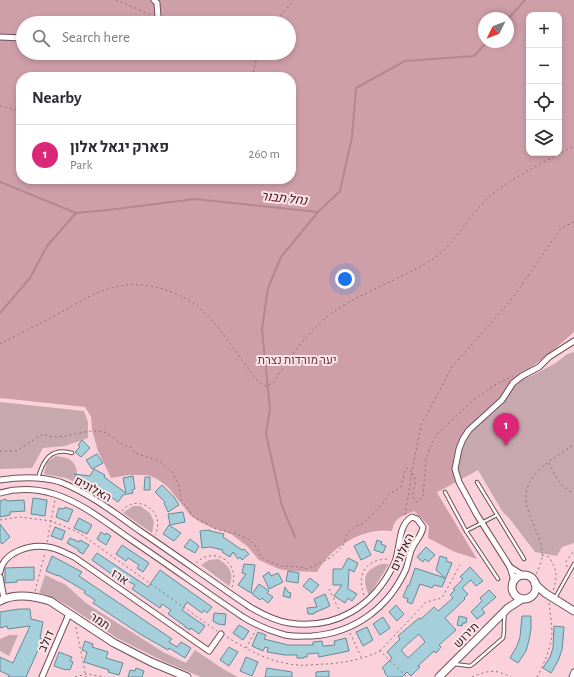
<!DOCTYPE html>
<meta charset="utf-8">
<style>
body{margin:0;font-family:"Alegreya Sans",Heebo,sans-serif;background:#f7f7f7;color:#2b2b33}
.controls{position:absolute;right:12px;top:12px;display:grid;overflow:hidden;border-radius:8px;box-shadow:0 2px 6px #0003}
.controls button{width:36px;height:36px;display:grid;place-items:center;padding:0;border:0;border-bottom:1px solid #e1e1e2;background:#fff;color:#2b2b33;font:20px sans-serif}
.compass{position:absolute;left:478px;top:12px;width:36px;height:36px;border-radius:50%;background:#fff;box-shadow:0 2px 6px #0003;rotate:227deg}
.you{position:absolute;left:345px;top:279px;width:14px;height:14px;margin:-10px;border:3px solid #fff;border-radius:50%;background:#1a73e8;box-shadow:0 0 0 6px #1a73e833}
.badge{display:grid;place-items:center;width:26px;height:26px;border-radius:50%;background:#db2777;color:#fff;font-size:13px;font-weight:700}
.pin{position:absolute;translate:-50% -33px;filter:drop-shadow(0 1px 2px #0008)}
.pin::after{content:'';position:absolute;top:21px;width:14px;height:12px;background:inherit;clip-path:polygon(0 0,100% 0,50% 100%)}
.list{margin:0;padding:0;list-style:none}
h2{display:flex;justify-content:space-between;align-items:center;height:52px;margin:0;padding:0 16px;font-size:17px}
h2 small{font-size:13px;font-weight:400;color:#7c7c81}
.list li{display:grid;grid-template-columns:26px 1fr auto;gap:12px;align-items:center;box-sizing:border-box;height:60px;padding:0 16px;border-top:1px solid #e1e1e2}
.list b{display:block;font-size:15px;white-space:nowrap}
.list p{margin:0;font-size:13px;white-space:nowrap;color:#7c7c81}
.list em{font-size:13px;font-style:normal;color:#7c7c81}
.icon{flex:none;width:22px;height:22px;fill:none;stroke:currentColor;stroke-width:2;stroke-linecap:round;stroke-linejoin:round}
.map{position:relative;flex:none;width:574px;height:677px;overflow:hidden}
.search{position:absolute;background:#fff;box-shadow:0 2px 6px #0003;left:16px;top:16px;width:280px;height:44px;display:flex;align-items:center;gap:10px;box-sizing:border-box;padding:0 14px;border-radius:22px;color:#7c7c81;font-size:15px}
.panel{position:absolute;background:#fff;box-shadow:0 2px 6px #0003;left:16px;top:72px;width:280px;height:112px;border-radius:16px}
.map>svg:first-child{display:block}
</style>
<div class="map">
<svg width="574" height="677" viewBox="0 0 574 677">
<rect width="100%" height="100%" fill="#fbd2db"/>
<g fill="#c7a8af">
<path d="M574,352V543L562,547L557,556L535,552L509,518L502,511L478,470L425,499L433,455L510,382L531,376L556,363L567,354Z"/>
<path d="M0,402L84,411L88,422V438L65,446L43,448L32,468L0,469Z"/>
<path d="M56,456C75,458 78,465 77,483L66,478L44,474L47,462Z"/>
<path d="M133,506H140L150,513L154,522L152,533L123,513Z"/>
<path d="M218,559C229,565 235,574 229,586L201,565L209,560Z"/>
<path d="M381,564H389L369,596C362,579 363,571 381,564Z"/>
<path d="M45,575L66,585L86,603L163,652L186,663L195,650L223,669L238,677H201L165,662L117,638L70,607L54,598L39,593Z"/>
<path d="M9,635H18L9,656L0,651V639Z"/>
</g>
<path fill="#cf9fa9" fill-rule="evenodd" d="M0,0H574V332L556,348L525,372L507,388L497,400L460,436L452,458L453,481L436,491L477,559L455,552L428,538L429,526L414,511C401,517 395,517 392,531C363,527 331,547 317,572L290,571L279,569L259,560L247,546L231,534L213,528L200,522L191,516L168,487L157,479L148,475H129L111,478L98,451L92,430L91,417L85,407L0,398ZM529,15H559V153H529ZM484,18H508V42H484ZM23,23H289V53H23ZM21,77H291V179H21Z"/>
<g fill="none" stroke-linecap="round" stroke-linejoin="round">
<g stroke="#b58690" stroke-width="2">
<path d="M508,19L525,0"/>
<path d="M0,182L76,213L108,210L195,199L318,212L340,191L352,137L356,88L405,61L474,56L487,42"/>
<path d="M0,313L30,278L47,246L76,213"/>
<path d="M295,537L282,506L266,434L270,409L262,329L268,288L281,257L318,212"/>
</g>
</g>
<g fill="#a5cfdb" stroke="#648c97" fill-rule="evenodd">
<path d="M82,440L90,448L81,457L75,452L80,447L78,445Z"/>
<path d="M97,454L103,463L92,469L86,460Z"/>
<path d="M94,469L105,475L104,477L126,493L123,478L133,476L135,489L132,490L133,493L123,495L118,502L102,490L85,480V484L79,482L80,477L74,474L90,476Z"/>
<path d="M145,477H150V490H144Z"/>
<path d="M162,485L174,497L179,505L168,512L164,503L165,502L155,492Z"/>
<path d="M33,498L47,500L45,516L31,514Z"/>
<path d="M6,499L7,501L24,500L25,511L10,512V515L0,517V501Z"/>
<path d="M65,507L73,510L68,522L56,517L59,508L64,509Z"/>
<path d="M183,512L185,522L170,525L168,514Z"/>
<path d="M79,518L92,525L87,534L74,528Z"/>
<path d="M0,524L10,537L2,544L0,541Z"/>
<path d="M169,525L181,533L174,541L163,534Z"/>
<path d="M55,527L65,531L62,540L51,536Z"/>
<path d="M210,530V531L224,534L223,537L242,550L244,549L249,554L242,560L240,557L238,559L233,552L230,557L222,552L223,550L210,547L202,548L200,531Z"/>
<path d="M101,532L105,535L106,533L111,536L106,545L97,539Z"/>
<path d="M70,538L79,542L80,540L89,545L83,554L78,551L79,550L67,543Z"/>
<path d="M190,539L199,546L195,553L184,547Z"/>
<path d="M377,540L382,542L381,544L386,546L383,553L374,550Z"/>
<path d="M364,541L371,555L361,560L354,546Z"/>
<path d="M122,545L149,563L143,572L137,568L139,565L128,558L126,561L116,554Z"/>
<path d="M426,547L435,555L428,562L425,559L423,562L417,557Z"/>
<path d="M97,553L148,587L160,570L212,607L207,613L204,610L202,613L187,602L182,610L205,626L199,634L191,628L190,630L185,627V626L168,614L171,610L162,604L160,608L132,589L135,585L126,580L124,583L92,560Z"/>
<path d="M52,556L82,572L79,576L172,639L169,642L177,647L181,642L191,648L185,658L169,648L168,650L140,634L93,603L95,600L84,593L85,591L58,575V576L46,571Z"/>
<path d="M440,556L447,558L446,561L452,563L442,587L434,585L432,588L420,584L412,604L407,602L408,599L403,597L408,585L409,586L415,568L445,578L436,570Z"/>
<path d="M348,558L358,563L354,572L349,569L348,589L357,594L352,601L348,598L345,603L334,596L342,585H333V569H342Z"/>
<path d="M244,564L255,565L251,593L238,585L246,574L242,573Z"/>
<path d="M34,567V580H17V582L5,583V568Z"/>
<path d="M470,567L483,581L476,586L471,580L462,588L468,594L464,598L465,599L445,618L456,630L439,645L441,647L436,653L434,651L418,666L420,667L411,676L407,672L402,677H388L384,672L385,671L382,668L392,658L387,652L400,639L398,636L419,618L421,619L434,607L438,611L453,598L450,595L455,590L453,589L463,579L460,577ZM419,634L425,642L408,658L401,650Z"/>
<path d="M288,571L299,573L298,583L286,581Z"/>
<path d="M269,572L271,576L278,573L283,582L269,589L263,576Z"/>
<path d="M310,578L319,585L312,593L303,586Z"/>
<path d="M259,584L269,591L267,593L273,597L268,603L262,598L260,600L252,594Z"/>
<path d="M285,587L288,592L291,593L290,598L283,596Z"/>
<path d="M489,590L496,597L482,609L485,613L477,619L471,612L482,601L480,598Z"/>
<path d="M325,594L330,606L314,613V614H308L307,608L317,607L314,599Z"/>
<path d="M396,605L404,614L397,621L389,612Z"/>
<path d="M19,609H30L31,619L43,622L40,638L43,639L26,677H8L9,675L0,671V657L13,663L30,626L8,629L7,626L0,628V612Z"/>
<path d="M214,613L226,614L225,625L218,624L213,621Z"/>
<path d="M459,616L467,618L466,623H463L462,626L457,625Z"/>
<path d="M522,616H531V629L529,640L526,651L518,663L510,658L517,646L520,637Z"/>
<path d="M383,617L390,628L380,635L373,624Z"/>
<path d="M239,625L249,631L243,640L233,633Z"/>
<path d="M554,626L564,627L563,639L562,650L558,661L551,673L543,668L550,657L553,648Z"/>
<path d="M367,627L373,640L363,646L356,632Z"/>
<path d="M258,632L266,635L264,639L288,645H313V642L322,641L323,646L335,645L334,641L346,638L349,651L319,657L318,653L307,654V657H304V658H297V655H285L267,652L268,648L265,647L263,651L252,646Z"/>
<path d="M85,641L93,644L92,647L108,652L106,658L123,663L119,675L108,672L109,670L84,662L87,652L82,650Z"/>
<path d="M229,647L238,652L229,666L220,660Z"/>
<path d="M59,652L72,657L70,661L73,662L70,670L67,669L66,670L54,666Z"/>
<path d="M246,657L258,662L252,676L240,671Z"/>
<path d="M136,668L144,671L142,677H128L130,670L135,671Z"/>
<path d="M267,668L292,672V677H265Z"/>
<path d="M329,671V677H316V672Z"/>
</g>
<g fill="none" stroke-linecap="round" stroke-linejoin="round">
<g stroke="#714f57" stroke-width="4.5">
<g id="lane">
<path d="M38,478C43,460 51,447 72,453"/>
<path d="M477,482L524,559"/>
<path d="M445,492L466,531L498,579"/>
<path d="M466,531L497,515"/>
<path d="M555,598L574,564"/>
<path d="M454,664L470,666L473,664L503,638C505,632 503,622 505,614"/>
</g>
</g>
<g stroke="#714f57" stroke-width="7">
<g id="street">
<path d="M154,0L157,3L158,17L155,23"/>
<path d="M0,37L23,38"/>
<path d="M0,480C20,477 40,476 60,482C89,493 115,513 140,531C177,556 213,582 250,607C262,614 275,621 289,623C336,630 374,606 394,564C401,550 397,525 412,517L417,519L423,527C422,536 414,542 411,551C409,557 408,563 406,569C389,607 355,633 312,636C303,636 294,637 285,635C270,631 256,625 243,617C206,592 170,566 133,541C108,524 83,503 54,494C37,489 18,488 0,493"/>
<path d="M510,567L477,515L459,482L455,469L459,449L463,439L469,430L502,400L513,383L522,376L539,367L549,357L574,341"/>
<path d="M0,572C3,552 30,544 48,547C57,548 65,553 74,557L209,651L221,634"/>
<path d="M0,577L4,599"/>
<path d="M513,583V577L510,567L524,576"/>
<path d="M42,677L69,614"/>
<path d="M572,677L574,672"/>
</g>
</g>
<g stroke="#714f57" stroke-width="9">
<g id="secondary">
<circle cx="524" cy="587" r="12"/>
<path d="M535,584L545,593L574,611"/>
<path d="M0,601C15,593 34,596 50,601L114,643L151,662L187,677"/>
<path d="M439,677L508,608L522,599"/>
</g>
</g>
<g stroke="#8d7178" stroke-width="1" stroke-dasharray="2 3" stroke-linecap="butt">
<path d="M116,0L152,15"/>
<path d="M274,23L294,0"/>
<path d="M252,77L258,53"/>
<path d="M0,106L21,111"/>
<path d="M0,344C16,335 33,327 49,319C89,297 115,275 163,289C174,293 187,298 196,305C219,324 237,354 255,378L260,383L266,386L273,383C293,353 312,324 344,305C373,288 405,277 433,259C456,243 468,216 488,198C513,176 545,162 574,146"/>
<path d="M0,451H16L43,434C47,435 51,437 55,437C72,437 87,428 104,432C114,435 120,447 131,447L135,453L159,461L172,472L179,485L181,499L194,517L216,529L237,534L250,540L255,545L260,555L265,560L282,566L300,567L307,569L330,558L340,549L345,543L346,536L348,533L356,526L363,524L383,503L389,494L401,487L405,470L407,468L412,472L421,425L452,367L512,299L561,228L574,222"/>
<path d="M549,463C555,475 560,488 574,493"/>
<path d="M412,473C413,475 415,477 415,480C416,487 410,493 415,501L418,502L423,496L426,460L430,447L437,434L477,397L498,383L513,376"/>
<path d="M122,511C137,492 167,512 155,535"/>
<path d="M405,515L412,473"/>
<path d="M0,520L19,517L51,521L78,532L217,631"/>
<path d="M47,542L55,500"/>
<path d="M542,555L549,557C557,570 558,576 553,591"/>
<path d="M196,563C214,545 241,563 232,587"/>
<path d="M567,567L566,561L574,551"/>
<path d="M534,578C537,572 541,565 542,558C545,530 512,506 533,477C544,462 560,455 574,444"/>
<path d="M329,589L340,612"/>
<path d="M35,591L45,553"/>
<path d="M364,595C356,574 366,559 389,559"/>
<path d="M76,627L86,677"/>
<path d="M350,633L361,657"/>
<path d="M227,637C249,651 272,663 298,665C307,666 317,664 326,664C344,663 364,659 380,651L407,677"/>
<path d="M246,648L256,630"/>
<path d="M380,651L426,602L442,598L460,565"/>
<path d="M75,677L86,674L105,677"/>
<path d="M472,677C489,670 495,669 511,677"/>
<path d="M537,677C544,664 550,650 552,635C552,624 550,613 549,603"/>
</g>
<use href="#lane" stroke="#fff" stroke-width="2.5"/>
<use href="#street" stroke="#fff" stroke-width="5"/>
<use href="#secondary" stroke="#fff" stroke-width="7"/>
</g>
<g text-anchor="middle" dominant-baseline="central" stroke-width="4" stroke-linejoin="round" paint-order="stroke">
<g font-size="12" fill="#723546" stroke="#fee5e9">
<text x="297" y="360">יער מורדות נצרת</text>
</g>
<g font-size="12" fill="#2a1b1f" stroke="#fee5e9">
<text transform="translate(93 489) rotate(29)">האלונים</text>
<text transform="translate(402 552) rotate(-65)">האלונים</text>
<text transform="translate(120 577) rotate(34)">ארז</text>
<text transform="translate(100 621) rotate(33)">תמר</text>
<text transform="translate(466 635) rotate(-45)">תירוש</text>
<text transform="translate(46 641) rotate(-66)">דולב</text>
</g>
<g font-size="13" font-style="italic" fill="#4d1326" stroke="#fee5e9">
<text transform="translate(284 199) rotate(6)">נחל תבור</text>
</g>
</g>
</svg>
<div class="controls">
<button>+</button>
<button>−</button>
<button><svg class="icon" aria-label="locate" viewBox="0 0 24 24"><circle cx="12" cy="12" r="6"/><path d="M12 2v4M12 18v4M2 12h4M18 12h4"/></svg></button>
<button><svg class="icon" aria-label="layers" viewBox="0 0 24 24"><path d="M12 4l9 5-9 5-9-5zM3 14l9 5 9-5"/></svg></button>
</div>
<svg class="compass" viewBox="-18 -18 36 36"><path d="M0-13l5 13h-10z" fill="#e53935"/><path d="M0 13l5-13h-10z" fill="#7c7c81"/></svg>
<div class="you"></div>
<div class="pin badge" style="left:506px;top:446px">1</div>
<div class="search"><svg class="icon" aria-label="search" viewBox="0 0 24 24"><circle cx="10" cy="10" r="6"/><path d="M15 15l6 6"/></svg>Search here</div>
<section class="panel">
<h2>Nearby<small></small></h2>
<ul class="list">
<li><span class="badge">1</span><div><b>פארק יגאל אלון</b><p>Park</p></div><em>260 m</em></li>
</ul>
</section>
</div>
